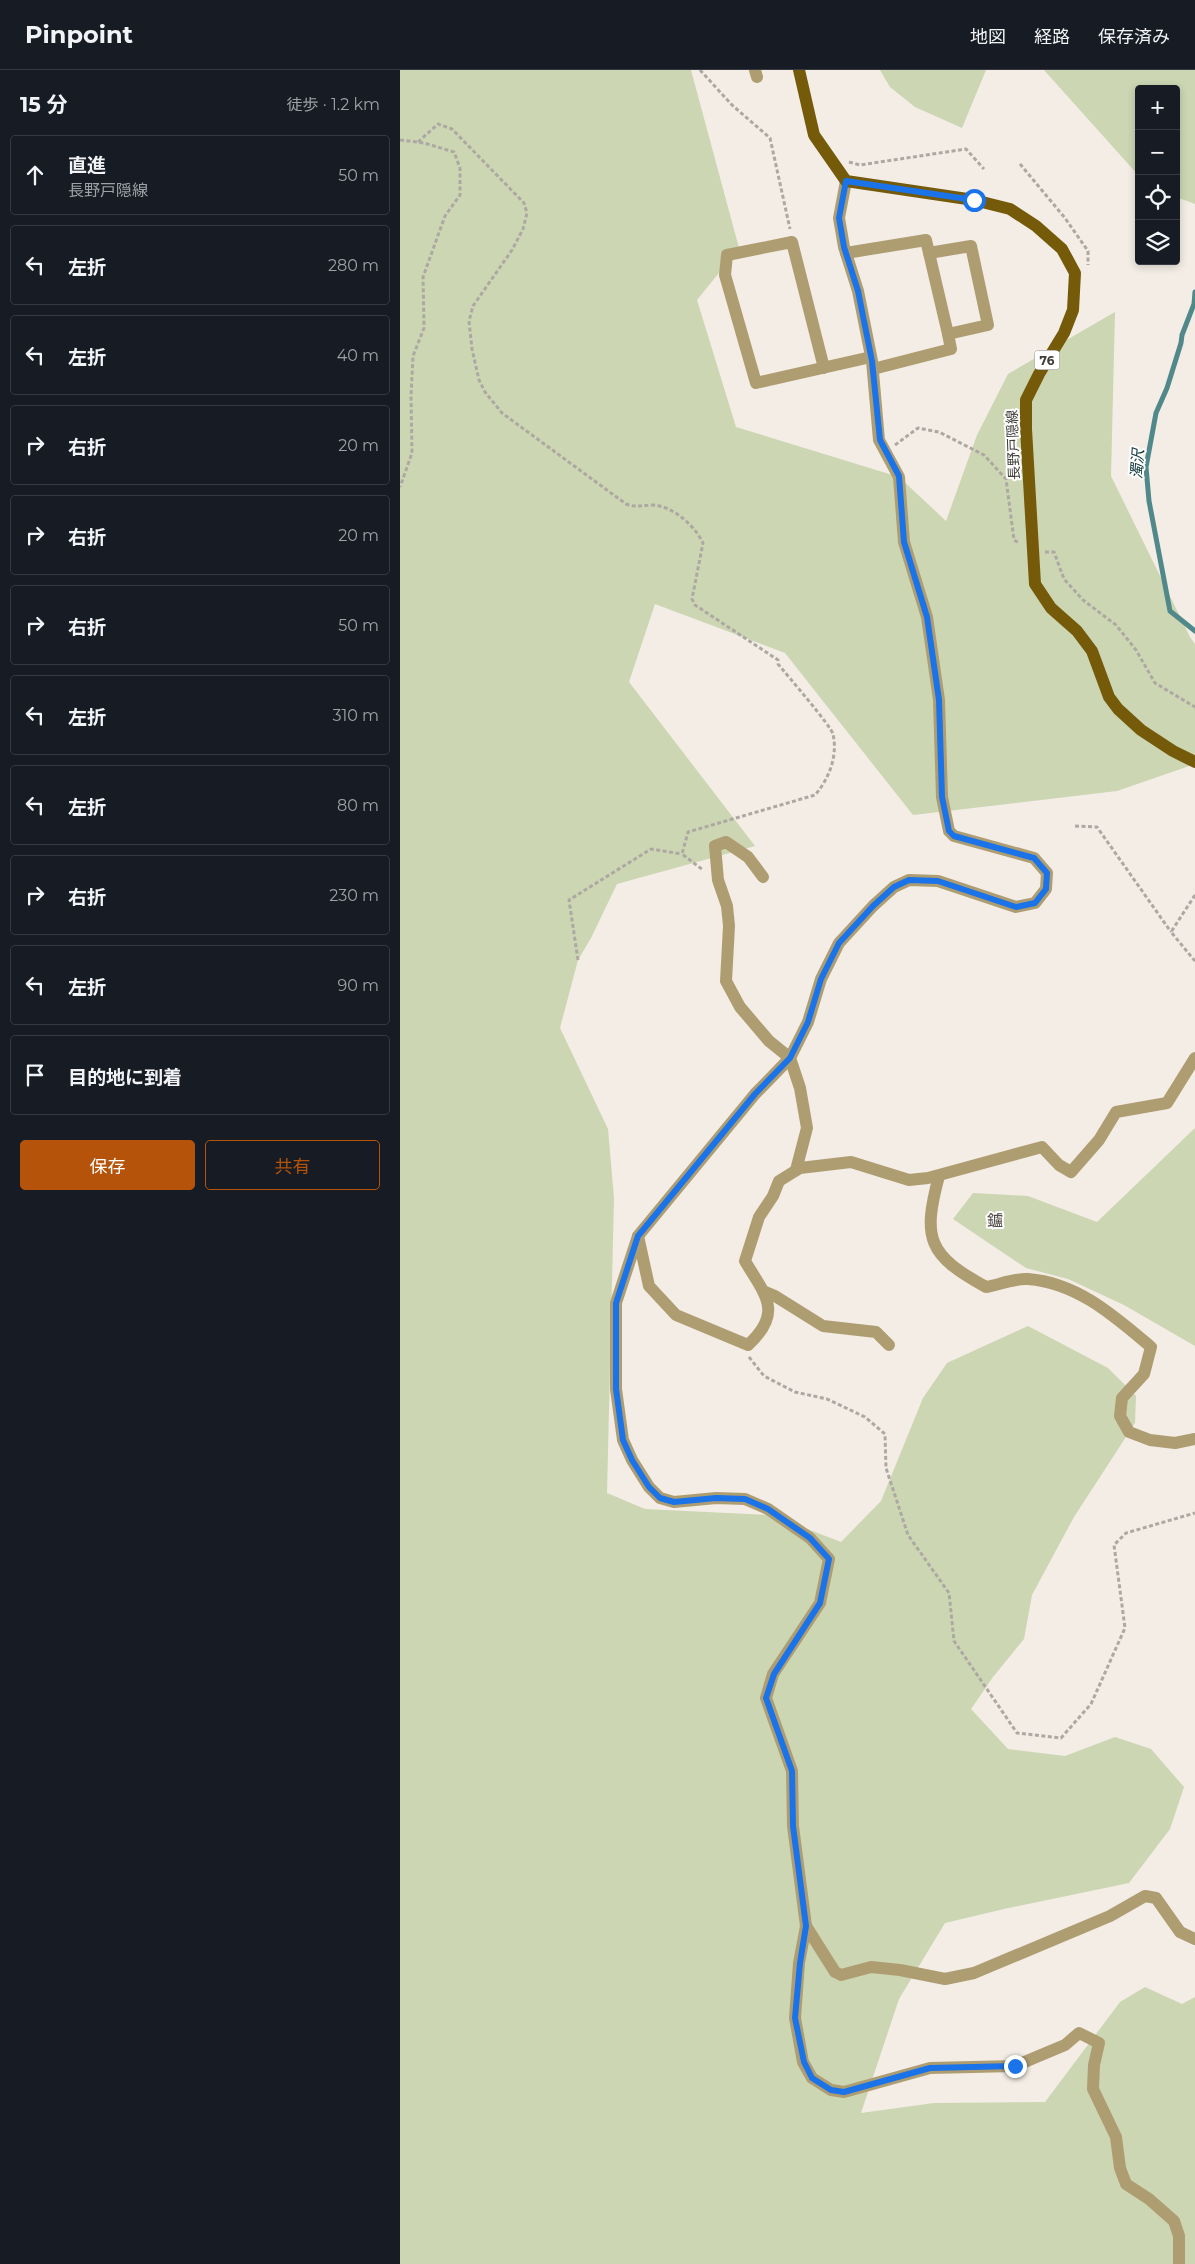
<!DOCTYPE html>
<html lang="ja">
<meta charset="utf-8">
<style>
body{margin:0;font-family:Montserrat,"Noto Sans JP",sans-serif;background:#242831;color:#f1f3f6}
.controls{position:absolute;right:15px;top:15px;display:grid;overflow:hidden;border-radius:5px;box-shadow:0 2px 8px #0003}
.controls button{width:45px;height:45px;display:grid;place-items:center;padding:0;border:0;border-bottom:1px solid #363941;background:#171b24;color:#f1f3f6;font:25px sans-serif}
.stop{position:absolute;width:15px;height:15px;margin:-11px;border:4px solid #1a73e8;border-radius:50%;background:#fff}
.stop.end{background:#1a73e8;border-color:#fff;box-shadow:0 1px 5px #0008}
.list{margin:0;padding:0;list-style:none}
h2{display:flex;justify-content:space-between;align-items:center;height:65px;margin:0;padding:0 20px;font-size:21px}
h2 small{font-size:16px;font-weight:400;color:#9ea1a6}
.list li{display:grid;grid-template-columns:32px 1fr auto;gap:15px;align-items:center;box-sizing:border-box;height:80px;margin:0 10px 10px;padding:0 10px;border:1px solid #363941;border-radius:5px}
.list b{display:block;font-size:19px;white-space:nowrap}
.list p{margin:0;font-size:16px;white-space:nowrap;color:#9ea1a6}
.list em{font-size:16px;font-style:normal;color:#9ea1a6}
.actions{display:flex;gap:10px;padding:15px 20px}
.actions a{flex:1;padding:11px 0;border:1px solid #b45309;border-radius:5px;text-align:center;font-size:18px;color:#b45309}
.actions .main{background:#b45309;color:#fff}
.icon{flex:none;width:28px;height:28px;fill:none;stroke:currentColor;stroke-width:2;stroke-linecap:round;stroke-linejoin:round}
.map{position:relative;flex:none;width:795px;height:2194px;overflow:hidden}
header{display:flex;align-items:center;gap:30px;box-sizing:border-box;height:70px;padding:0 25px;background:#171b24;border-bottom:1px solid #363941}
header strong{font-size:24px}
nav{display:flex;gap:28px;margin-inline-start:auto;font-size:18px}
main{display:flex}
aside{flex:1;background:#171b24}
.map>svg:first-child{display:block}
</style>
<header>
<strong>Pinpoint</strong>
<nav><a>地図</a><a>経路</a><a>保存済み</a></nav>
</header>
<main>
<aside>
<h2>15 分<small>徒歩 · 1.2 km</small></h2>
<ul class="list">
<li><svg class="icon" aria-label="ahead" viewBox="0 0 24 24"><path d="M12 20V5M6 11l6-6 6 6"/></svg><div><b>直進</b><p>長野戸隠線</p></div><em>50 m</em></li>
<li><svg class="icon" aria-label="left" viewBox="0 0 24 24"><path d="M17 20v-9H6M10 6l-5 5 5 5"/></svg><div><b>左折</b></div><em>280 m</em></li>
<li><svg class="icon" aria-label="left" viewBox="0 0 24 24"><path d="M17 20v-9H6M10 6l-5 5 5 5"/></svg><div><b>左折</b></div><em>40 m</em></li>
<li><svg class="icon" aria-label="right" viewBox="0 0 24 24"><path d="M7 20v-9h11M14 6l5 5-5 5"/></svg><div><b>右折</b></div><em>20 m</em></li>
<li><svg class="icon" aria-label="right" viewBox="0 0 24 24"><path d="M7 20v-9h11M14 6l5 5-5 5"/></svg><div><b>右折</b></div><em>20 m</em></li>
<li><svg class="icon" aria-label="right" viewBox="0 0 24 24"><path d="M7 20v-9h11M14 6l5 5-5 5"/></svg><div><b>右折</b></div><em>50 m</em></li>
<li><svg class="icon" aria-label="left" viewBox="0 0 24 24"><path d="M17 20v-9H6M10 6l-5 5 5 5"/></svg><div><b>左折</b></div><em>310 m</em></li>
<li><svg class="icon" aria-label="left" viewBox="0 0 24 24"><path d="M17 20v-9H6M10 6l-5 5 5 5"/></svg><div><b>左折</b></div><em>80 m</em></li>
<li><svg class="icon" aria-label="right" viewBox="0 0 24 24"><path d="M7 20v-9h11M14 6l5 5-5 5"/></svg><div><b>右折</b></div><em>230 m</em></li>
<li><svg class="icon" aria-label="left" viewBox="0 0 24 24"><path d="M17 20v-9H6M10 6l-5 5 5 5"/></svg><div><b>左折</b></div><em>90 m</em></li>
<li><svg class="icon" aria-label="arrive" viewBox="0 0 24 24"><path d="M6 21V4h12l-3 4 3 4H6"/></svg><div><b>目的地に到着</b></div></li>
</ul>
<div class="actions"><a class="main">保存</a><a>共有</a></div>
</aside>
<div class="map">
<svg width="795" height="2194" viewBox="0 0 795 2194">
<rect width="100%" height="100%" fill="#f3ede5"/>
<g fill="#ccd6b3">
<path d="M0,0H291L339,178L297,230L336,357L499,407L546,451L577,365L608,304L715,242L711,406L790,567L795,574V694L717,721L513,745L385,583L255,534L229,612L355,776L217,814L191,868L178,890L160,958L208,1059L214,1128L207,1423L245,1439L371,1445L441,1472L481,1431L523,1328L547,1293L628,1256L708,1298L736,1326L735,1353L674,1447L632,1525L624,1569L593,1607L571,1639L608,1679L665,1686L715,1667L751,1679L784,1717L770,1759L729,1813L604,1839L545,1853L499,1929L461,2043L534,2033L645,2032L720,1932L745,1917L782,1934L795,1927V2194H0Z"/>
<path d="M480,0H586L562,58L515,37L490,17Z"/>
<path d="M644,0H795V134L776,127V19H739V106Z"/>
<path d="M795,1058V1276L724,1235L668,1209L626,1198L553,1149L573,1123L628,1126L697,1152Z"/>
</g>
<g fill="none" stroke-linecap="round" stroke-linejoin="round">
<path stroke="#51898b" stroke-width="5" d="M795,222L794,234L782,265L781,273L767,318L756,343L746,397L749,431L770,541L795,561"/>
<g stroke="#ada8a2" stroke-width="3" stroke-dasharray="4 2.5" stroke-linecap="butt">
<path d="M300,0L332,35L370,68L390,159"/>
<path d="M0,70L24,73L54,82L60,98V125L45,146L23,207L24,258L13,286L11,326L12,383L0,417"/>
<path d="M18,72L38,54L52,59L124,133L127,143L123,159L112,180L73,236L69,251L72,279L79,310L85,322L102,343L226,434C236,438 243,435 253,435C273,436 295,456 303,473L292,529L295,535L378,590V594C387,605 431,656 433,664C438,686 429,709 415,725L288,762L282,784L303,800"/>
<path d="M449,92L460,95L566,79L584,99"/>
<path d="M620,94L665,148L688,181V195"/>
<path d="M495,375L518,358L539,362L584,385L606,409L614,470L619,473"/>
<path d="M645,482H654L664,509L683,530L716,555L736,580L755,613L795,637"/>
<path d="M675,756L697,757L771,862"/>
<path d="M795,825L771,862L795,891"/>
<path d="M178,890L169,830L251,779L282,784"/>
<path d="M349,1287L364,1306L395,1322L427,1329L465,1347L485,1364L486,1398L508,1465L549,1523L554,1571L617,1663L661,1668L691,1634L725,1558L714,1475L726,1463L795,1443"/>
</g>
<g stroke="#af9d72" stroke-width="12">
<path d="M355,0L357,7"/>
<path d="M446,111L439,148L444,177L458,221L472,291L479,370L499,407L504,472L527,547L539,630L542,727L549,761L554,766L634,788L647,803L646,819L635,833L616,837L538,811L509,810L494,817L473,836L439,873L421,909L408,952L390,988L355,1024L238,1166L216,1233V1319L223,1370L232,1390L249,1417L260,1428L274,1432L316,1428L345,1429L368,1439L410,1468L429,1489L420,1533L373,1604L366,1628L392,1701L393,1756L406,1856L399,1893L395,1948L403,1992L412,2008L431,2020L444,2022L530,1998L615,1996L665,1975L679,1963L699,1973L694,1995L693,2019L716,2067L720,2098L726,2114L749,2129L774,2151L779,2166V2194"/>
<path d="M446,183L526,170L548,264L551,279L473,299"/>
<path d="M529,183L571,176L588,255L548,264"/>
<path d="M424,298L392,172L327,185L325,205L356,313L471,287"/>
<path d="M363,807L348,787L326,772L315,776L318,810L327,836L329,856L326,911L340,937L369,971L390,988L400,1018L407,1058L396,1100"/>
<path d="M539,1106C522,1169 528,1185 586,1217C598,1215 615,1208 628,1209C678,1213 714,1246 751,1277L744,1304L722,1328L720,1346L729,1362L750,1370L775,1373L795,1369"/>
<path d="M238,1166L249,1216L276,1245L348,1275C384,1242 365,1225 345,1191L359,1147L373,1126L379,1111L400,1098L451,1092L509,1110L528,1108L642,1077L659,1095L671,1102L699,1070L716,1042L767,1033L795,988"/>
<path d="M363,1221L375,1226L423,1256L476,1262L489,1275"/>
<path d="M406,1856L435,1902L441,1905L471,1897L500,1900L545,1909L574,1903L710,1846L745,1826L756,1828L780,1862L795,1869"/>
</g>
<path stroke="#745a09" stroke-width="12" d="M399,0L414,65L446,111L574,130L610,139L636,156L662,179L675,203L673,240L664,263L639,304L626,330V359L635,514L651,538L677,561L692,581L709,627L718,639L741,660L773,681L795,692"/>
</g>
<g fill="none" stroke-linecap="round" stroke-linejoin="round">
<path stroke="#1a73e8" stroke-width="6" d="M574,130L446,111L439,148L444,177L458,221L472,291L480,370L499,406L504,472L527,547L539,630L542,727L549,761L554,766L634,788L647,803L646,819L635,833L616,837L538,811L509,810L494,817L473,836L439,873L421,909L408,952L390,988L355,1024L238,1166L216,1233V1319L223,1370L232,1390L249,1417L260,1428L274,1432L316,1428L345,1429L368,1439L410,1468L429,1489L420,1533L374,1604L366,1628L392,1701L393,1756L406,1856L400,1893L395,1948L404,1992L412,2008L431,2020L444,2022L530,1998L615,1996"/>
</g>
<g text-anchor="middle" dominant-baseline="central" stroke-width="4" stroke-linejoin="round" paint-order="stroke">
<rect fill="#fff" stroke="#787674" stroke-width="1" x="634.5" y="280.5" width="25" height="19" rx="4"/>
<g font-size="12" font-weight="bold" fill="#3e3b38">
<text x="647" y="290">76</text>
</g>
<g font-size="14" fill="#3e3b38" stroke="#fff">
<text transform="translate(613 375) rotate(-92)">長野戸隠線</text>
</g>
<g font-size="15" font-style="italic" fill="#0f3739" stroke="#fff">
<text transform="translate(737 394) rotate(-86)">濁沢</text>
</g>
<g font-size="16" fill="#524d46" stroke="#fff">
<text x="595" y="1150">鑪</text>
</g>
</g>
</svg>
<div class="controls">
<button>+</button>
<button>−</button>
<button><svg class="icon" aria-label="locate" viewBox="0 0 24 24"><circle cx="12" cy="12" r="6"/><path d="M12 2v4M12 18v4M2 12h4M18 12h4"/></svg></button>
<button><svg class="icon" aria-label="layers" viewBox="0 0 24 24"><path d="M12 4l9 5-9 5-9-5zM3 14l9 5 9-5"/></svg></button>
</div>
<div class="stop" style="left:574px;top:130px"></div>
<div class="stop end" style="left:615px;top:1996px"></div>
</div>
</main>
